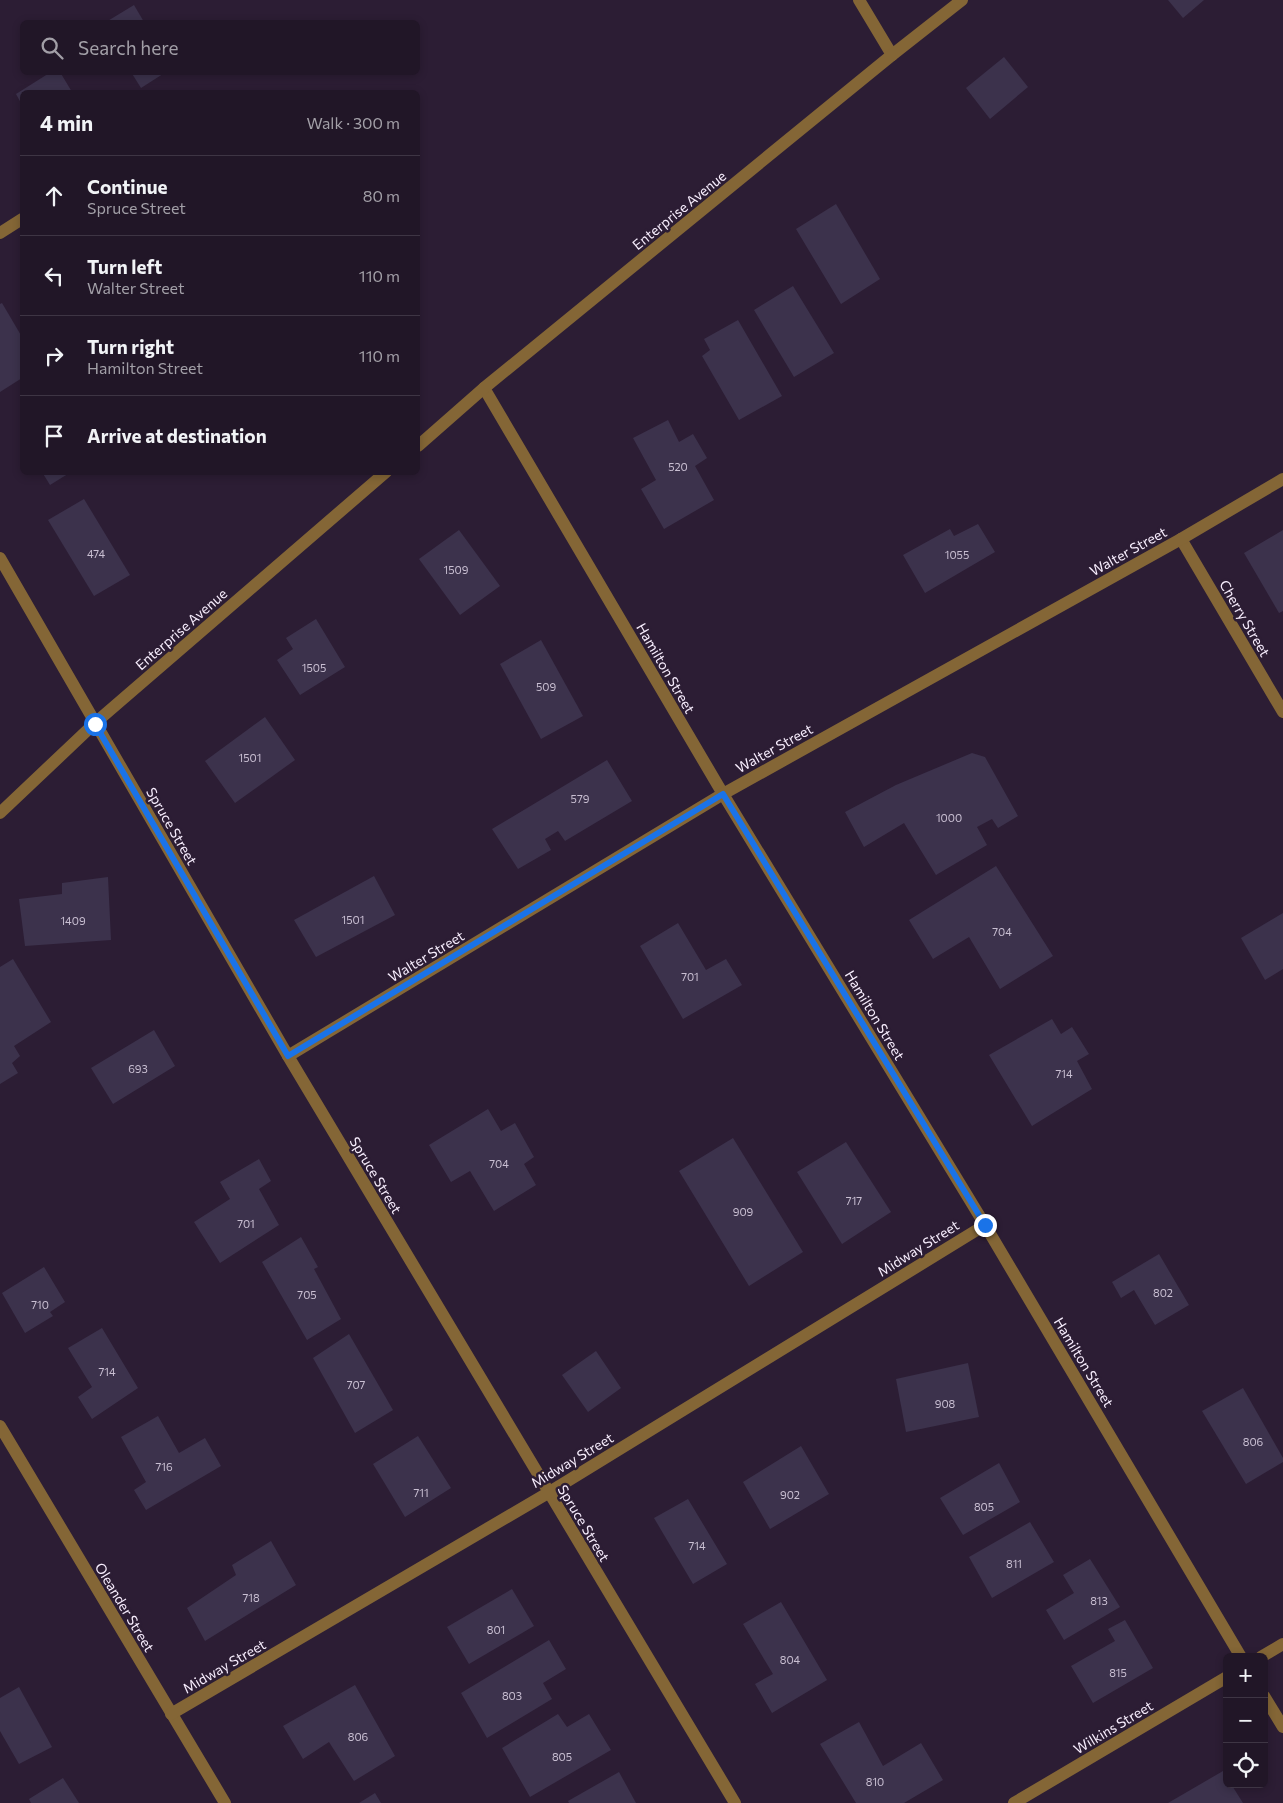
<!DOCTYPE html>
<meta charset="utf-8">
<style>
body{margin:0;font-family:Commissioner,sans-serif;background:#2d2333;color:#f1f3f6}
.controls{position:absolute;right:15px;bottom:15px;display:grid;overflow:hidden;border-radius:8px;box-shadow:0 2px 8px #0003}
.controls button{width:45px;height:45px;display:grid;place-items:center;padding:0;border:0;border-bottom:1px solid #3e3544;background:#211627;color:#f1f3f6;font:25px sans-serif}
.stop{position:absolute;width:15px;height:15px;margin:-11px;border:4px solid #1a73e8;border-radius:50%;background:#fff}
.stop.end{background:#1a73e8;border-color:#fff;box-shadow:0 1px 5px #0008}
.list{margin:0;padding:0;list-style:none}
h2{display:flex;justify-content:space-between;align-items:center;height:65px;margin:0;padding:0 20px;font-size:21px}
h2 small{font-size:16px;font-weight:400;color:#a29fa7}
.list li{display:grid;grid-template-columns:32px 1fr auto;gap:15px;align-items:center;box-sizing:border-box;height:80px;padding:0 20px;border-top:1px solid #3e3544}
.list b{display:block;font-size:19px;white-space:nowrap}
.list p{margin:0;font-size:16px;white-space:nowrap;color:#a29fa7}
.list em{font-size:16px;font-style:normal;color:#a29fa7}
.icon{flex:none;width:28px;height:28px;fill:none;stroke:currentColor;stroke-width:2;stroke-linecap:round;stroke-linejoin:round}
.map{position:relative;flex:none;width:1283px;height:1803px;overflow:hidden}
.search{position:absolute;background:#211627;box-shadow:0 2px 8px #0003;left:20px;top:20px;width:400px;height:55px;display:flex;align-items:center;gap:12px;box-sizing:border-box;padding:0 18px;border-radius:8px;color:#a29fa7;font-size:19px}
.panel{position:absolute;background:#211627;box-shadow:0 2px 8px #0003;left:20px;top:90px;width:400px;height:385px;border-radius:8px}
.map>svg:first-child{display:block}
</style>
<div class="map">
<svg width="1283" height="1803" viewBox="0 0 1283 1803">
<rect width="100%" height="100%" fill="#2c1d34"/>
<g fill="#3c324c">
<path d="M1168,0H1204L1183,18Z"/>
<path d="M134,5L144,22H106Z"/>
<path d="M1004,57L1028,87L990,119L966,88Z"/>
<path d="M51,72H60L72,92H22V105L16,94Z"/>
<path d="M131,72H166L141,88Z"/>
<path d="M836,204L880,279L841,304L796,229Z"/>
<path d="M793,286L834,353L794,377L754,310Z"/>
<path d="M2,303L22,337V378L0,392V304Z"/>
<path d="M738,320L782,396L739,420L702,356L710,350L704,339Z"/>
<path d="M668,420L679,442L693,434L707,458L695,466L714,500L664,529L641,489L656,480L633,438Z"/>
<path d="M42,472H71L50,485Z"/>
<path d="M84,499L130,575L94,596L48,520Z"/>
<path d="M978,524L995,552L925,593L903,555L950,529L954,536Z"/>
<path d="M459,530L500,586L460,615L419,559Z"/>
<path d="M1283,530V611L1279,613L1244,553Z"/>
<path d="M316,619L345,667L300,695L277,660L293,649L286,638Z"/>
<path d="M541,640L583,716L541,739L500,664Z"/>
<path d="M265,717L295,760L235,803L205,761Z"/>
<path d="M972,753L985,757L1018,816L998,828L992,819L977,827L987,845L936,875L904,823L864,847L845,812L896,785Z"/>
<path d="M607,760L632,801L565,841L558,831L545,839L551,850L518,869L492,829Z"/>
<path d="M996,866L1053,956L1000,989L969,937L933,959L909,920Z"/>
<path d="M374,876L395,915L316,957L294,920Z"/>
<path d="M108,877L111,940L25,946L19,899L62,894V883Z"/>
<path d="M1283,913V969L1265,980L1241,938Z"/>
<path d="M678,923L706,970L726,959L742,985L683,1019L640,946Z"/>
<path d="M13,959L51,1022L14,1046L20,1056L12,1063L18,1073L0,1084V967Z"/>
<path d="M1052,1019L1061,1034L1072,1027L1089,1054L1077,1061L1092,1089L1032,1126L989,1055Z"/>
<path d="M154,1030L175,1066L113,1104L91,1068Z"/>
<path d="M488,1109L501,1131L515,1123L534,1157L524,1164L536,1185L494,1211L470,1171L451,1182L429,1145Z"/>
<path d="M733,1138L803,1252L749,1286L679,1171Z"/>
<path d="M846,1142L891,1212L842,1244L797,1172Z"/>
<path d="M259,1159L271,1181L259,1189L279,1225L220,1263L194,1222L230,1199L220,1182Z"/>
<path d="M301,1237L318,1267L314,1269L341,1319L307,1340L262,1262Z"/>
<path d="M1159,1254L1189,1305L1155,1325L1134,1290L1121,1298L1112,1282Z"/>
<path d="M44,1267L65,1302L50,1312L53,1316L25,1333L2,1293Z"/>
<path d="M102,1328L138,1388L92,1419L78,1397L92,1387L68,1348Z"/>
<path d="M349,1334L393,1410L355,1433L313,1358Z"/>
<path d="M596,1351L621,1388L588,1412L562,1375Z"/>
<path d="M968,1363L979,1417L906,1432L896,1379Z"/>
<path d="M1243,1388L1283,1458V1462L1246,1484L1202,1411Z"/>
<path d="M158,1416L179,1453L205,1438L221,1466L146,1510L134,1490L146,1482L121,1437Z"/>
<path d="M418,1436L451,1488L405,1517L373,1464Z"/>
<path d="M801,1446L829,1494L770,1529L743,1482Z"/>
<path d="M999,1463L1020,1502L963,1535L940,1498Z"/>
<path d="M688,1499L727,1564L693,1584L654,1518Z"/>
<path d="M1030,1522L1054,1562L992,1598L969,1557Z"/>
<path d="M271,1541L296,1585L205,1641L187,1608L236,1575L232,1565Z"/>
<path d="M1090,1559L1120,1607L1064,1640L1046,1610L1074,1593L1063,1575Z"/>
<path d="M512,1589L534,1626L469,1664L447,1627Z"/>
<path d="M781,1602L827,1680L772,1713L755,1684L773,1674L743,1624Z"/>
<path d="M1125,1620L1153,1668L1093,1703L1071,1666L1115,1641L1108,1629Z"/>
<path d="M549,1640L566,1669L543,1683L552,1699L487,1738L461,1693Z"/>
<path d="M355,1685L395,1756L354,1781L329,1742L303,1759L283,1726Z"/>
<path d="M19,1687L52,1747L19,1764L0,1731V1698Z"/>
<path d="M558,1714L567,1727L589,1714L611,1750L530,1797L502,1748Z"/>
<path d="M859,1722L883,1766L921,1743L943,1780L904,1803H856L820,1744Z"/>
<path d="M1223,1771L1227,1777V1784H1231L1243,1803H1168Z"/>
<path d="M619,1772L636,1803H569L568,1801Z"/>
<path d="M63,1778L79,1803H31L29,1799Z"/>
<path d="M375,1793L381,1803H359Z"/>
</g>
<g fill="none" stroke-linecap="round" stroke-linejoin="round">
<g stroke="#846636" stroke-width="12">
<path d="M859,0L892,55"/>
<path d="M0,233L22,219"/>
<path d="M484,388L723,794L985,1225L1241,1657"/>
<path d="M1181,539L1283,712"/>
<path d="M0,558L288,1056L735,1803"/>
<path d="M288,1056L723,794L1181,539L1283,479"/>
<path d="M0,1426L225,1803"/>
<path d="M1261,1657L1283,1644"/>
<path d="M1264,1696L1283,1727"/>
<path d="M171,1714L548,1493L985,1225"/>
<path d="M1014,1803L1227,1677"/>
</g>
<g stroke="#846636" stroke-width="12">
<path d="M418,446L484,388L892,55L962,0"/>
<path d="M0,813L95,723L386,472"/>
</g>
</g>
<g fill="none" stroke-linecap="round" stroke-linejoin="round">
<path stroke="#1a73e8" stroke-width="6" d="M95,724L288,1056L723,794L985,1225"/>
</g>
<g text-anchor="middle" dominant-baseline="central" stroke-width="5" stroke-linejoin="round" paint-order="stroke">
<g font-size="11" fill="#c9bfd2">
<text x="678" y="466">520</text>
<text x="96" y="553">474</text>
<text x="957" y="554">1055</text>
<text x="456" y="569">1509</text>
<text x="314" y="667">1505</text>
<text x="546" y="686">509</text>
<text x="250" y="757">1501</text>
<text x="580" y="798">579</text>
<text x="949" y="817">1000</text>
<text x="353" y="919">1501</text>
<text x="73" y="920">1409</text>
<text x="1002" y="931">704</text>
<text x="690" y="976">701</text>
<text x="138" y="1068">693</text>
<text x="1064" y="1073">714</text>
<text x="499" y="1163">704</text>
<text x="854" y="1200">717</text>
<text x="743" y="1211">909</text>
<text x="246" y="1223">701</text>
<text x="1163" y="1292">802</text>
<text x="307" y="1294">705</text>
<text x="40" y="1304">710</text>
<text x="107" y="1371">714</text>
<text x="356" y="1384">707</text>
<text x="945" y="1403">908</text>
<text x="1253" y="1441">806</text>
<text x="164" y="1466">716</text>
<text x="421" y="1492">711</text>
<text x="790" y="1494">902</text>
<text x="984" y="1506">805</text>
<text x="697" y="1545">714</text>
<text x="1014" y="1563">811</text>
<text x="251" y="1597">718</text>
<text x="1099" y="1600">813</text>
<text x="496" y="1629">801</text>
<text x="790" y="1659">804</text>
<text x="1118" y="1672">815</text>
<text x="512" y="1695">803</text>
<text x="358" y="1736">806</text>
<text x="562" y="1756">805</text>
<text x="875" y="1781">810</text>
</g>
<g font-size="14" fill="#f8eefe" stroke="#2c1d34">
<text transform="translate(679 210) rotate(-39)">Enterprise Avenue</text>
<text transform="translate(1128 551) rotate(-29)">Walter Street</text>
<text transform="translate(1245 618) rotate(60)">Cherry Street</text>
<text transform="translate(181 629) rotate(-41)">Enterprise Avenue</text>
<text transform="translate(666 668) rotate(60)">Hamilton Street</text>
<text transform="translate(774 748) rotate(-29)">Walter Street</text>
<text transform="translate(172 826) rotate(60)">Spruce Street</text>
<text transform="translate(426 956) rotate(-31)">Walter Street</text>
<text transform="translate(875 1015) rotate(59)">Hamilton Street</text>
<text transform="translate(376 1175) rotate(59)">Spruce Street</text>
<text transform="translate(918 1248) rotate(-32)">Midway Street</text>
<text transform="translate(1084 1362) rotate(59)">Hamilton Street</text>
<text transform="translate(572 1460) rotate(-31)">Midway Street</text>
<text transform="translate(584 1523) rotate(59)">Spruce Street</text>
<text transform="translate(125 1607) rotate(59)">Oleander Street</text>
<text transform="translate(224 1666) rotate(-30)">Midway Street</text>
<text transform="translate(1113 1727) rotate(-31)">Wilkins Street</text>
</g>
</g>
</svg>
<div class="controls">
<button>+</button>
<button>−</button>
<button><svg class="icon" aria-label="locate" viewBox="0 0 24 24"><circle cx="12" cy="12" r="6"/><path d="M12 2v4M12 18v4M2 12h4M18 12h4"/></svg></button>
</div>
<div class="stop" style="left:95px;top:724px"></div>
<div class="stop end" style="left:985px;top:1225px"></div>
<div class="search"><svg class="icon" aria-label="search" viewBox="0 0 24 24"><circle cx="10" cy="10" r="6"/><path d="M15 15l6 6"/></svg>Search here</div>
<section class="panel">
<h2>4 min<small>Walk · 300 m</small></h2>
<ul class="list">
<li><svg class="icon" aria-label="ahead" viewBox="0 0 24 24"><path d="M12 20V5M6 11l6-6 6 6"/></svg><div><b>Continue</b><p>Spruce Street</p></div><em>80 m</em></li>
<li><svg class="icon" aria-label="left" viewBox="0 0 24 24"><path d="M17 20v-9H6M10 6l-5 5 5 5"/></svg><div><b>Turn left</b><p>Walter Street</p></div><em>110 m</em></li>
<li><svg class="icon" aria-label="right" viewBox="0 0 24 24"><path d="M7 20v-9h11M14 6l5 5-5 5"/></svg><div><b>Turn right</b><p>Hamilton Street</p></div><em>110 m</em></li>
<li><svg class="icon" aria-label="arrive" viewBox="0 0 24 24"><path d="M6 21V4h12l-3 4 3 4H6"/></svg><div><b>Arrive at destination</b></div></li>
</ul>
</section>
</div>
